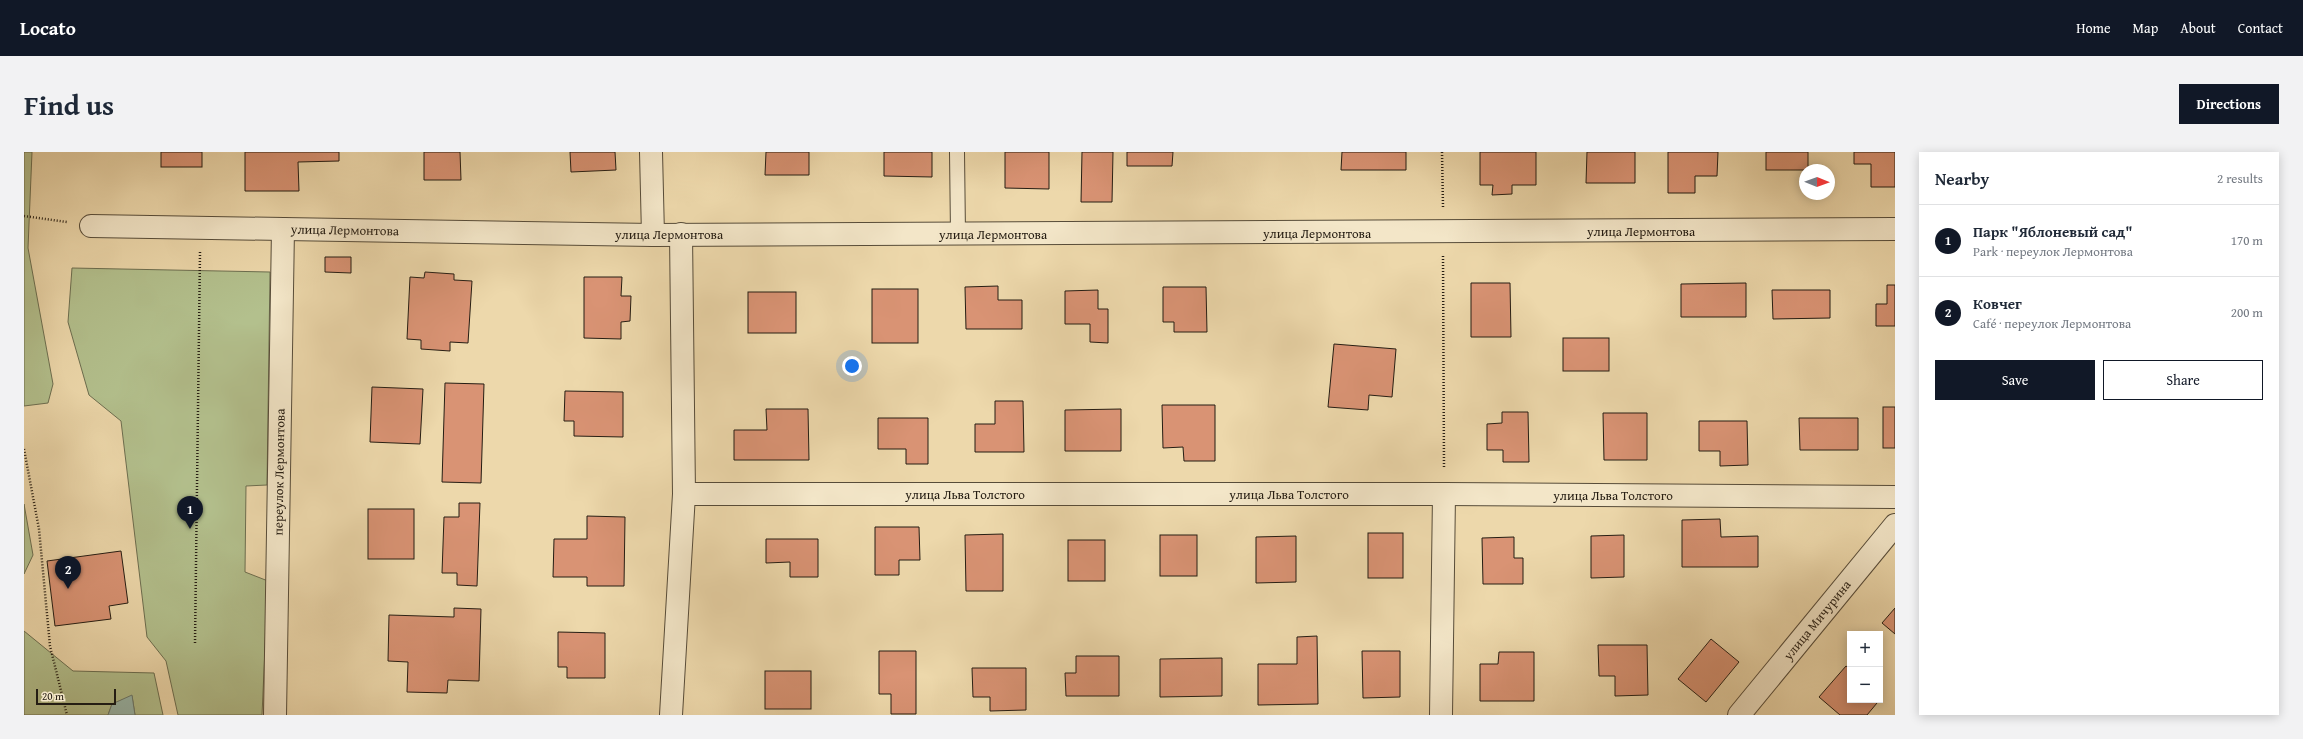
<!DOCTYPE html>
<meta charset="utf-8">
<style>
body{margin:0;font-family:"Gentium Book Plus",serif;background:#f2f2f3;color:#1f2937}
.controls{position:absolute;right:12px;bottom:12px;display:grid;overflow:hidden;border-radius:0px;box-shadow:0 2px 10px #0003}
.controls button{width:36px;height:36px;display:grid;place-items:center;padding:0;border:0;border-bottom:1px solid #e0e1e3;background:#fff;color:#1f2937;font:20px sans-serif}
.compass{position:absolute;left:1775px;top:12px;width:36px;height:36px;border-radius:50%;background:#fff;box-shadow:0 2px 10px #0003;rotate:91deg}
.scale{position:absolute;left:12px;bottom:10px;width:80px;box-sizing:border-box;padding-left:4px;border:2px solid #251d13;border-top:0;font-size:11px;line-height:14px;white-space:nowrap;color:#251d13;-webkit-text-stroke:3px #f3e6c8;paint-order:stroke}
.you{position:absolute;left:828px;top:214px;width:14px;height:14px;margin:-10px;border:3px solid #fff;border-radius:50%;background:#1a73e8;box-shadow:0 0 0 6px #1a73e833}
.badge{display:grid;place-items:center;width:26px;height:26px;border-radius:50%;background:#111827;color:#fff;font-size:13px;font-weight:700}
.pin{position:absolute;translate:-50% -33px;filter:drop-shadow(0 1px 2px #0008)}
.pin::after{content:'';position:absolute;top:21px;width:14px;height:12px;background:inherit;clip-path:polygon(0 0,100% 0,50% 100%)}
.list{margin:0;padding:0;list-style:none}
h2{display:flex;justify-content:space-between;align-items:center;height:52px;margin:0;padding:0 16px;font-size:17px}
h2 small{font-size:13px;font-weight:400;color:#747a83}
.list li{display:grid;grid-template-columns:26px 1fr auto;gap:12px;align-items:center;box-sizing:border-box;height:72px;padding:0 16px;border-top:1px solid #e0e1e3}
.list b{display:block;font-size:15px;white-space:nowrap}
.list p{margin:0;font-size:13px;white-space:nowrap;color:#747a83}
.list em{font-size:13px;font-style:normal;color:#747a83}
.actions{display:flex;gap:8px;padding:12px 16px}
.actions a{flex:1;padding:9px 0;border:1px solid #111827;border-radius:0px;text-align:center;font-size:14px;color:#111827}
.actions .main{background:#111827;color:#fff}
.map{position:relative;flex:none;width:1871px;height:563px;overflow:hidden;border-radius:0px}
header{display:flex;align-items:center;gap:24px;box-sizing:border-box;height:56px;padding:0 20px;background:#111827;color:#fff}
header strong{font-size:19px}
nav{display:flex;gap:22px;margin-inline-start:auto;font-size:14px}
.intro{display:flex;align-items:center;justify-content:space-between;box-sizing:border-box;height:96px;padding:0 24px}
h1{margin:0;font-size:28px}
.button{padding:10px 18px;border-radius:0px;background:#111827;color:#fff;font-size:14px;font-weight:700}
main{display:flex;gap:24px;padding:0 24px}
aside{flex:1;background:#fff;border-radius:0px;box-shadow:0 2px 10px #0003}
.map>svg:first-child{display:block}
</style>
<header>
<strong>Locato</strong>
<nav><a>Home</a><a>Map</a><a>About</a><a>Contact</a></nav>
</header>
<div class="intro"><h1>Find us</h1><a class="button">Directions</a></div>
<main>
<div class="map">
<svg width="1871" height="563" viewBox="0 0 1871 563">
<rect width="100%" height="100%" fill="#edd8ab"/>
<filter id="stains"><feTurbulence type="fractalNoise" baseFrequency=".005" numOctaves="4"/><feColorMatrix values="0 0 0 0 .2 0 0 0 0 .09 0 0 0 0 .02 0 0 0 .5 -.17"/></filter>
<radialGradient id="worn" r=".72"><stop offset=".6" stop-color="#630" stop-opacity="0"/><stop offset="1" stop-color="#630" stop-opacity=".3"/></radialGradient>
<g fill="#b3c08d" stroke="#6c6e50">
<path d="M0,0H8L4,96L29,232L24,251L0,254Z"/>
<path d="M48,116L246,120L243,333L222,334L221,420L244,429L238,563H154L142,509L123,485L97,269L65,243L44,170Z"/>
<path d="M0,352L9,403L0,422Z"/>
<path d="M0,479L49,519L130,521L139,563H111L108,544L88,552L84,563H0Z"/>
</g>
<path fill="#99b9ad" stroke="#6b7b6f" d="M108,543L111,563H84L88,552Z"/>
<g fill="#d99374" stroke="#251d13">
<rect x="137" y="0" width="41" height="15"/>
<path d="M221,0H315V9L274,10L275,39H221Z"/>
<path d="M400,0H436L437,28H400Z"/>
<path d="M546,0H591L592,18L547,20Z"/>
<path d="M742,0H785V23H741Z"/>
<path d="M860,0H908V25L860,24Z"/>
<path d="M981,0H1025V37L981,36Z"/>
<path d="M1058,0H1089L1088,50H1057Z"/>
<path d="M1103,0H1149L1148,14H1103Z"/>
<path d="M1318,0H1382V18H1317Z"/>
<path d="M1456,0H1512V33H1488V42L1468,43L1469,33H1456Z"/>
<path d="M1563,0H1611V31H1562Z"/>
<path d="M1644,0H1694L1693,24H1671V41H1644Z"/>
<rect x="1742" y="0" width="42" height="18"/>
<path d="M1830,0H1871V35H1847V12H1830Z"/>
<path d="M301,105H327V121L301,120Z"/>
<path d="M401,120L430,122V128L448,129L444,191L426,190V199L397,197V188L383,187L386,125L400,126Z"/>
<path d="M560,125H598L597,144H607L606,169L597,170V187L560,186Z"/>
<path d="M1447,131H1486L1487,185H1447Z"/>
<path d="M1722,131V165H1657V132Z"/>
<path d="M1863,133H1871V174H1852V152H1863Z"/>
<path d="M974,134V148H998V177H942L941,135Z"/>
<path d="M1139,135H1182L1183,180H1150V170H1139Z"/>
<rect x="848" y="137" width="46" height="54"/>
<path d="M1074,138V157H1084V191L1066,190V172H1041V139Z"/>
<path d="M1748,138H1806V166L1749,167Z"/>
<rect x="724" y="140" width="48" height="41"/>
<rect x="1539" y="186" width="46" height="33"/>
<path d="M1310,192L1372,197L1368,245L1345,243L1344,258L1304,255Z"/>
<path d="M421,231L460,232L457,331L418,330Z"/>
<path d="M348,235L399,237L396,292L346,290Z"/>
<path d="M541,239L599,240V285L550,284V269H540Z"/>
<path d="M971,249H999L1000,300H951V272H971Z"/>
<path d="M1138,253H1191V309H1160L1159,295L1139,296Z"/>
<rect x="1859" y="255" width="12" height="41"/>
<path d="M742,257H784L785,308H710V278H743Z"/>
<path d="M1097,257V299H1041V258Z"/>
<path d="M1478,260H1504L1505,310H1479V298H1463V272L1478,271Z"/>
<path d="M1579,261H1623V308H1580Z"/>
<path d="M854,266H904V312H882V297H854Z"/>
<path d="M1775,266H1834V298H1776Z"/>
<path d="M1675,269H1723L1724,313L1696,314V299H1675Z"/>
<path d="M435,351H456L453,434L433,433V421H418L420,365H435Z"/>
<rect x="344" y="357" width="46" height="50"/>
<path d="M563,364L601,365L600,434H563V425H529L530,387H563Z"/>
<path d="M1696,367L1697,385L1734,384V415H1658V368Z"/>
<path d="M851,375H895L896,408H875V423H851Z"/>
<rect x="1344" y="381" width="35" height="45"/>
<path d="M979,382V439H942L941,383Z"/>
<rect x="1136" y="383" width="37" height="41"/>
<path d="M1600,383V425L1567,426V384Z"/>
<path d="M1272,384V430L1232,431V385Z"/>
<path d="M1490,385V406H1499V432H1459L1458,386Z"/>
<path d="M742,387H794V425H766V410L742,411Z"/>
<rect x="1044" y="388" width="37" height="41"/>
<path d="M97,399L104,451L85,454L87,467L31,474L23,409Z"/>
<path d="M430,456L457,457L455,529L424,528L423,541L383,540L384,510L364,509L365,463L430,465Z"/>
<path d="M1871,456V482L1858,471Z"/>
<path d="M534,480L581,481V526H543V515H534Z"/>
<path d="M1293,484L1294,552L1234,553V512H1273V485Z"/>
<path d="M1687,487L1715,510L1682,550L1654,527Z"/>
<path d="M1574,493H1623L1624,543L1591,544V524H1575Z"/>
<path d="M855,499H892V562H867V542H855Z"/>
<path d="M1338,499H1376V545L1339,546Z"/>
<path d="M1475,500H1510V549H1456V512H1474Z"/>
<path d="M1052,504H1095V544H1042L1041,521H1052Z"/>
<path d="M1198,506V544L1136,545V507Z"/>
<path d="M1822,514L1826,517V548H1856V543L1858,545L1843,563H1816L1795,545Z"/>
<path d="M948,516H1002V558L966,559V545H949Z"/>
<rect x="741" y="519" width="46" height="38"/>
</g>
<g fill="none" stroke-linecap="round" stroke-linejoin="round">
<g stroke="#574c39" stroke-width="16">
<path id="lane" d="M933,0L934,82"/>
</g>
<g stroke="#574c39" stroke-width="24">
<g id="street">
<path d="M627,0L629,83"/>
<path d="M67,74L629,83L1871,77"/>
<path d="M660,342H1420L1871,345"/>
<path d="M251,563L259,77"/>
<path d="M647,563L660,342L657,82"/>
<path d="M1417,563L1420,342"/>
<path d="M1715,563L1871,373"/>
</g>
</g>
<g stroke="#251d13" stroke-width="2.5" stroke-dasharray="1 2" stroke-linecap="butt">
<path d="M1418,0L1419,55"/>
<path d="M0,64L43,70"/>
<path d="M1419,104L1420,317"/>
<path d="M0,297L15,377L26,494L43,563"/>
<path d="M171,491L176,100"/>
</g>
<use href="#lane" stroke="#f3e6c8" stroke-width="14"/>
<use href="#street" stroke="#f3e6c8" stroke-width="22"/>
</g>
<g text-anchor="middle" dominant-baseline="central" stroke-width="4" stroke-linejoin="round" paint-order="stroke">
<g font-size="13" fill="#251d13" stroke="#f3e6c8">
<text transform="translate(321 78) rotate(1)">улица Лермонтова</text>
<text x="1617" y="79">улица Лермонтова</text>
<text x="1293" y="81">улица Лермонтова</text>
<text x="645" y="82">улица Лермонтова</text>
<text x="969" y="82">улица Лермонтова</text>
<text transform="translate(255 320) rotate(-89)">переулок Лермонтова</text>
<text x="941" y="342">улица Льва Толстого</text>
<text x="1265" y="342">улица Льва Толстого</text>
<text x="1589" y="343">улица Льва Толстого</text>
<text transform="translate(1793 468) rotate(-51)">улица Мичурина</text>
</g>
</g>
<rect width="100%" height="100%" filter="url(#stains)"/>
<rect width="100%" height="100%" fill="url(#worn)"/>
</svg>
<div class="controls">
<button>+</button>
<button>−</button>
</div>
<svg class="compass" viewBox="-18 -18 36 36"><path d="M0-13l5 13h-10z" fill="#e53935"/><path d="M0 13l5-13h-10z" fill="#747a83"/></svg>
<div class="scale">20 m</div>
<div class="you"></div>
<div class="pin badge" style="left:166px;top:377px">1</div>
<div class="pin badge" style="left:44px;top:437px">2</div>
</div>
<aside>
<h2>Nearby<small>2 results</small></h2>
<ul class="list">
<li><span class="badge">1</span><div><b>Парк &quot;Яблоневый сад&quot;</b><p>Park · переулок Лермонтова</p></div><em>170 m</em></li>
<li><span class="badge">2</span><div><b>Ковчег</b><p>Café · переулок Лермонтова</p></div><em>200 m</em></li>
</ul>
<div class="actions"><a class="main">Save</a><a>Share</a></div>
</aside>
</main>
